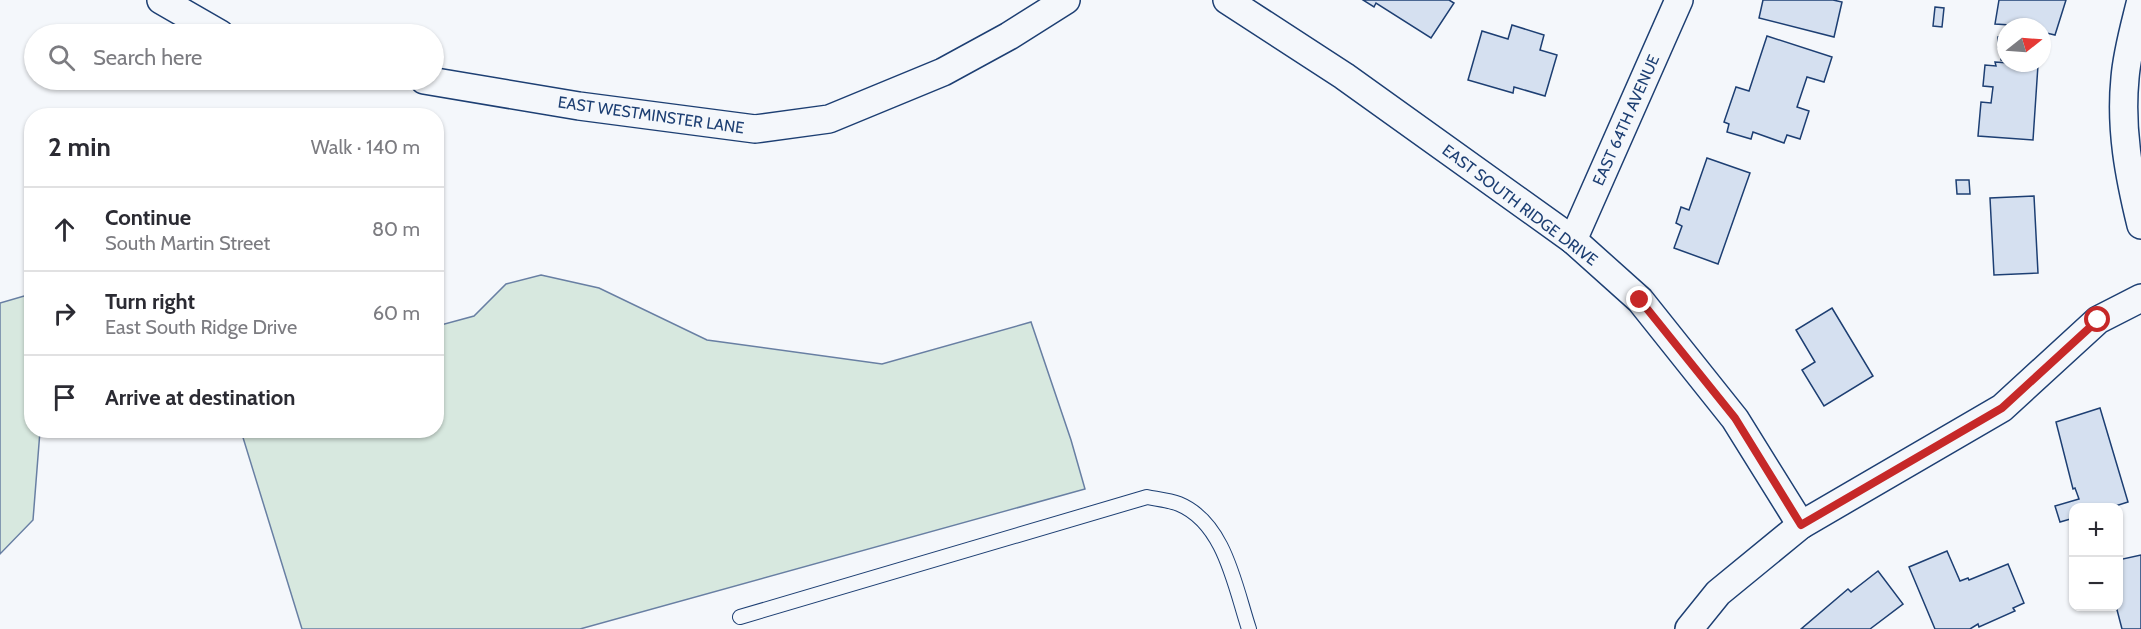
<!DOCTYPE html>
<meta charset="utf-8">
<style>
body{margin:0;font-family:Cabin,sans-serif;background:#f2f2f3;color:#2b2b33}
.controls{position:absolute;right:18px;bottom:18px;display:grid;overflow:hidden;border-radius:12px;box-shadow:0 2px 4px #0004}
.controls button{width:54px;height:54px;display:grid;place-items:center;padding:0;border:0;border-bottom:2px solid #e1e1e2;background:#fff;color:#2b2b33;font:30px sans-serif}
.compass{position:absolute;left:1997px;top:18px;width:54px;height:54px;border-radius:50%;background:#fff;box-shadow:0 2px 4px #0004;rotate:73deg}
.stop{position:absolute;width:18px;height:18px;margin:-14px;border:4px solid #c62828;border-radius:50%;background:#fff}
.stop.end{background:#c62828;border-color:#fff;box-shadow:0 2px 6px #0008}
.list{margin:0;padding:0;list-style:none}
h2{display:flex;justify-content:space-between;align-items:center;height:78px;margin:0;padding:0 24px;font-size:26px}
h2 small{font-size:20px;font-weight:400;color:#7c7c81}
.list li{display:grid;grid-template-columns:39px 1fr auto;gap:18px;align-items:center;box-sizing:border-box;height:84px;padding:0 24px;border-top:2px solid #e1e1e2}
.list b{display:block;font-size:22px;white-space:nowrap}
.list p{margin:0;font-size:20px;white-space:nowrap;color:#7c7c81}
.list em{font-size:20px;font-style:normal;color:#7c7c81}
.icon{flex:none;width:33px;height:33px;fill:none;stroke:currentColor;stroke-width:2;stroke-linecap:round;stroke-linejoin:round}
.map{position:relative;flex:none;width:2141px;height:629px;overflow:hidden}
.search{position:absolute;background:#fff;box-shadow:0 2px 4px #0004;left:24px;top:24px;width:420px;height:66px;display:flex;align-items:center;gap:15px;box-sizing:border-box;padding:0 21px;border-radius:33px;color:#7c7c81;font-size:22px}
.panel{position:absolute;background:#fff;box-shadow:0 2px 4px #0004;left:24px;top:108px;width:420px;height:330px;border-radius:24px}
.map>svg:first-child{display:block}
</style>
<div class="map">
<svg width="2141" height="629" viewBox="0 0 2141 629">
<rect width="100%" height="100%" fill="#f4f7fb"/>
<g fill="#d7e8df" stroke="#687fa3" stroke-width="1.5">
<path d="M541,275L599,288L707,340L882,364L1031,322L1071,440L1085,489L580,629H302L241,431L436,430L437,326L474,316L506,284Z"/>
<path d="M31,294L32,430L40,431L33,520L0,554V303Z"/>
</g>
<g fill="#d5e0f0" stroke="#1d3f73" stroke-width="1.5">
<path d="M1363,0H1449L1454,3L1431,38L1376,3L1374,7Z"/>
<path d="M1763,0H1833L1842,2L1834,37L1759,18Z"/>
<path d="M1999,0H2066L2055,35L2042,32V27L1995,24Z"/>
<path d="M1935,7L1944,8L1942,27L1933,26Z"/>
<path d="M1512,25L1544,35L1540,50L1557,55L1545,96L1514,87L1513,93L1468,80L1482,31L1508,39Z"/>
<path d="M1767,36L1832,57L1824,82L1807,77L1797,107L1809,111L1800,139L1787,135L1784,143L1753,132L1751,139L1727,132L1729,124L1724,122L1736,87L1749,91Z"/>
<rect x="1998" y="37" width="8" height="10"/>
<path d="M2002,51L2006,52V61L2001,60Z"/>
<path d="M1995,62L2038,65L2033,140L1978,136L1981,102L1991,103L1993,87L1983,86L1985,65L1996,66Z"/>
<path d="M1707,158L1750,173L1718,264L1674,248L1682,226L1676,223L1681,207L1689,210Z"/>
<path d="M1956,180H1969L1970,194H1957Z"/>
<path d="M2034,196L2038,273L1994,275L1990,198Z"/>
<path d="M1832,308L1873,376L1824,406L1802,370L1815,362L1796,330Z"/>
<path d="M2100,408L2128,502L2109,508H2074V518L2060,522L2055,506L2079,499L2075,488L2073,489L2056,422Z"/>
<path d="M1947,551L1960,581L1968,578L1969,580L2008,564L2024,603L2013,608L2015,611L1979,627L1978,624L1970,629H1935L1909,567Z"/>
<path d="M2141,555V629H2122L2116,606H2118V560Z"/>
<path d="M1878,571L1903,604L1870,629H1801L1848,589L1851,592Z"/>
</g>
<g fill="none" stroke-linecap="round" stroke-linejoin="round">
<g stroke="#1d3f73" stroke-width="16">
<path id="service" d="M740,617L1147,497C1157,499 1169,500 1179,504C1225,523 1235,587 1249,629"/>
</g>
<g stroke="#1d3f73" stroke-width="30">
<g id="minor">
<path d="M161,0L220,34"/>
<path d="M1227,0L1344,76L1573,240L1640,300L1735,419L1801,525"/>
<path d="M2141,0C2135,25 2127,52 2125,78C2120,129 2129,176 2141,225"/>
<path d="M424,80L579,106L755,129L829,119L943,72L1009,36L1066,0"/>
<path d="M1573,240L1679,0"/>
<path d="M1689,629L1718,593L1801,525L2002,408L2098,320L2141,298"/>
</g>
</g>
<use href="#service" stroke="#f4f7fb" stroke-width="14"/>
<use href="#minor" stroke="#f4f7fb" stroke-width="27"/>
</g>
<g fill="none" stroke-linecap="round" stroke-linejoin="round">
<path stroke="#c62828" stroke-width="8" d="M1640,300L1735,418L1801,525L2002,408L2098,320"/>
</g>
<g text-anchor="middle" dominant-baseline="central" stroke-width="4.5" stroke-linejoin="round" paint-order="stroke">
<g font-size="16" fill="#1d3f73" stroke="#f4f7fb">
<text transform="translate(651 115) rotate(8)">EAST WESTMINSTER LANE</text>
<text transform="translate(1626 120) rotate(-66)">EAST 64TH AVENUE</text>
<text transform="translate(1520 205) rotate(37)">EAST SOUTH RIDGE DRIVE</text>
</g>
</g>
</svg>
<div class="controls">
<button>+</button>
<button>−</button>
</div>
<svg class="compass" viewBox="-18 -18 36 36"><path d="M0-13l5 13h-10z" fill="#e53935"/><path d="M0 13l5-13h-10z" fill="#7c7c81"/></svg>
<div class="stop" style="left:2098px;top:320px"></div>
<div class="stop end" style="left:1640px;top:300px"></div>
<div class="search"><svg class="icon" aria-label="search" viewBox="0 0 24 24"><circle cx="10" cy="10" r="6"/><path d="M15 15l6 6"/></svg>Search here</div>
<section class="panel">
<h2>2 min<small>Walk · 140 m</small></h2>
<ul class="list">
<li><svg class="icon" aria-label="ahead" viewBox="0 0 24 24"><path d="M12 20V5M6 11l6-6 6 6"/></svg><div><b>Continue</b><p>South Martin Street</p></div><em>80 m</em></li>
<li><svg class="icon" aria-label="right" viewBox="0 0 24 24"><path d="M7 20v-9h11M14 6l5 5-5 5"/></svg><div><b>Turn right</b><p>East South Ridge Drive</p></div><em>60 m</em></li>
<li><svg class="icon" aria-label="arrive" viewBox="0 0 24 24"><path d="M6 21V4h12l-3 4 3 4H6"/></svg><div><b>Arrive at destination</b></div></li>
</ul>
</section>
</div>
